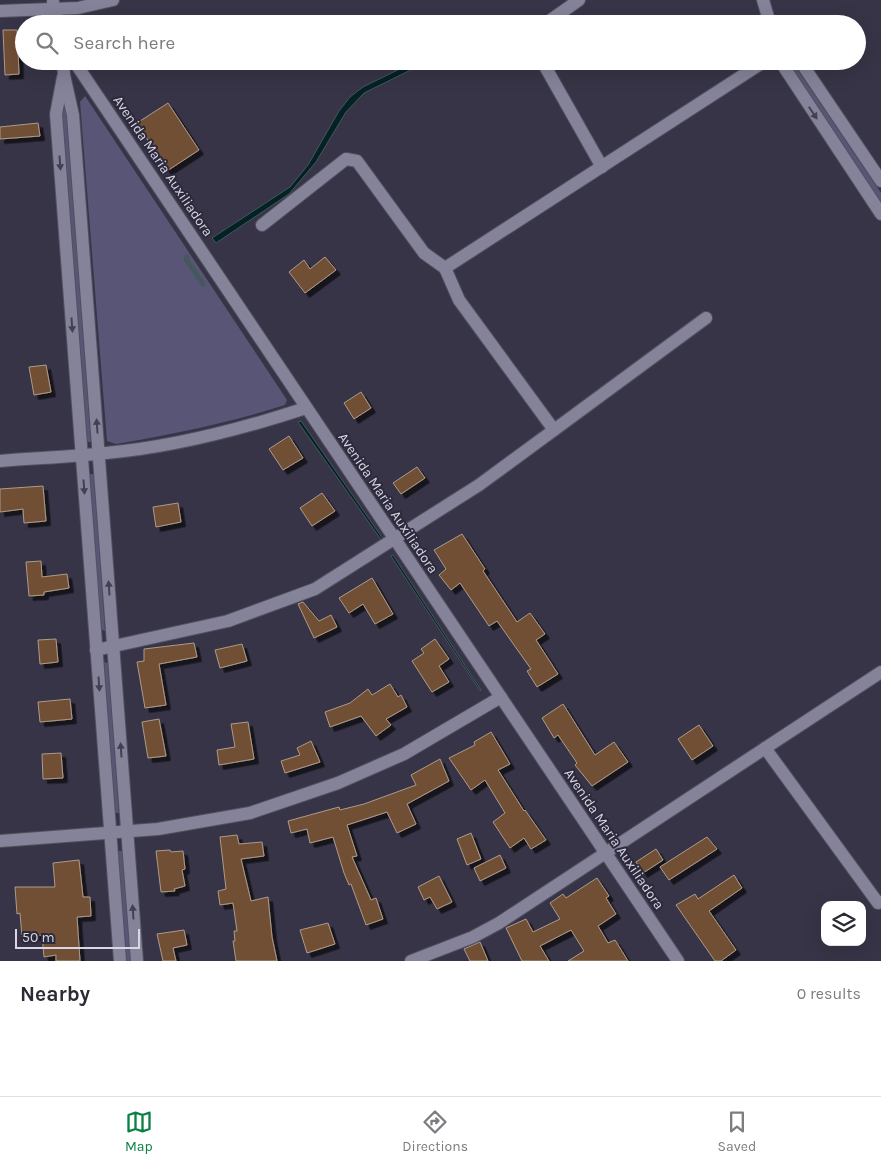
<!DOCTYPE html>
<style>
body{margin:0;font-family:Karla,sans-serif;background:#f2f2f3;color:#2b2b33}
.controls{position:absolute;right:15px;bottom:15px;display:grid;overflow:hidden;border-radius:10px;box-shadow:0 5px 20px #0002}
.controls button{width:45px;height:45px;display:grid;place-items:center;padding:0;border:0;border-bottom:1px solid #e1e1e2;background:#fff;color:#2b2b33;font:25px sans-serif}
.scale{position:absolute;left:15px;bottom:12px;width:125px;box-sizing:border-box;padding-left:5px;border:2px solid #d8d7e3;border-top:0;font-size:14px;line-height:18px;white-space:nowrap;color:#d8d7e3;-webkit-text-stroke:4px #2d2a3d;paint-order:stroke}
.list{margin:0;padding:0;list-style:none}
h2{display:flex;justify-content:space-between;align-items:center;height:65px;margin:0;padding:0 20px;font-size:21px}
h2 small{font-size:16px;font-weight:400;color:#7c7c81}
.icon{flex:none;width:28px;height:28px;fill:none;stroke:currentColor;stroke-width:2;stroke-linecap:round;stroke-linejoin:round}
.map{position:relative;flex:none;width:881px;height:961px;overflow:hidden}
.search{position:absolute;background:#fff;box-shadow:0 5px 20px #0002;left:15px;right:15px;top:15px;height:55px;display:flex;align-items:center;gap:12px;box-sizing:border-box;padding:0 18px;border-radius:28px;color:#7c7c81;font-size:19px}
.sheet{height:135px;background:#fff}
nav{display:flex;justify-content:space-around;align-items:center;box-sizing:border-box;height:70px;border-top:1px solid #e1e1e2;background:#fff;font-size:14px;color:#7c7c81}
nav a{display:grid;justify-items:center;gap:2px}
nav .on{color:#0b8043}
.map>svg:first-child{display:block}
</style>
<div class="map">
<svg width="881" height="961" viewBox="0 0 881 961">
<defs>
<filter id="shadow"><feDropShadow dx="4.5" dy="4.5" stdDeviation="0" flood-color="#0009"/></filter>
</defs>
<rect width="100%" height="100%" fill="#373447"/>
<g fill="#595576">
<path d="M786,61H792L795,66L881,193V205Z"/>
<path d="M85,96L287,400L285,405C229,423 173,434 116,444L107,441L80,102Z"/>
<path d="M60,102H66L91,442H87Z"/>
<path d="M89,474H94L105,631L100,629Z"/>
<path d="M104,662L108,663L119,813H114Z"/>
<path d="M118,851H123L132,961H125Z"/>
</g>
<g fill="#042224" stroke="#44585d">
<path d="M416,61H429L364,93L346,112L316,162L289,194L216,243L212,238L290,187L308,165L339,111L350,97L363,87Z"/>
<path d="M301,421L383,539L382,541L298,422Z"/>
<path d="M393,555L481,690L480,691L391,556Z"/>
</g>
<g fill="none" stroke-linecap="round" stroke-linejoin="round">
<path stroke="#44585d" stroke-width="5" d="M187,257L186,259L203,284"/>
</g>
<g fill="#6f5034" stroke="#ae9a8a" filter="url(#shadow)">
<path d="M3,30H17L19,74L5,75Z"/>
<path d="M168,103L199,150L167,171L137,123Z"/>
<path d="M38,123L40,136L0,139V127Z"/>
<path d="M325,257L336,270L305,293L289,272L304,260L310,269Z"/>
<path d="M46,365L51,392L34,395L29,367Z"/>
<path d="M361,392L371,408L354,419L344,403Z"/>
<path d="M289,436L303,458L283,470L269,449Z"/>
<path d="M417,467L425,478L401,494L393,483Z"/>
<path d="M43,486L46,521L24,523L23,509L0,512V489Z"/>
<path d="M322,493L335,511L312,526L300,508Z"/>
<path d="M178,503L181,522L156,527L153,507Z"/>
<path d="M462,534L485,569L483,571L517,622L530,613L545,634L536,640L558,674L537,687L527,671L531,669L497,621L489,626L460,583L451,590L439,575L446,569L434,550Z"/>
<path d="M41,561L42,577L67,574L69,588L44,592V595L29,596L26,562Z"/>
<path d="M372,578L393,614L375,624L363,604L349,613L339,598Z"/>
<path d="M303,602L319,621L331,615L337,627L314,638L298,604Z"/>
<path d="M56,639L58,662L40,664L38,640Z"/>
<path d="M435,639L449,659L439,666L449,682L432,692L412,661L424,653L421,649Z"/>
<path d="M194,643L197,657L159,664L166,705L145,708L137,662L144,661V649Z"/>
<path d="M242,644L247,661L220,668L215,650Z"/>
<path d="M390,684L398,697L401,695L407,707L386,719L391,725L376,736L361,716L330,727L325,712L350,703L368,689L372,695Z"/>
<path d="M70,699L72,719L40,722L38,702Z"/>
<path d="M563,704L595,755L614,742L628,762L592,786L575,765L577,763L558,735L554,738L542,718Z"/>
<path d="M159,719L166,756L148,758L142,722Z"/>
<path d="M248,722L254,759L219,765L217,750L235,747L231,724Z"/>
<path d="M699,725L713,746L692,760L678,739Z"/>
<path d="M491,732L510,764L498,770L524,811L525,810L546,840L531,849L524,838L510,848L493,822L505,813L485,780L471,790L449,758L475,745L474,742Z"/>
<path d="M311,741L320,762L285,773L281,761L300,755L297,748Z"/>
<path d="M61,753L63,778L43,779L42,754Z"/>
<path d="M440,759L449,781L407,804L416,824L397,833L387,812L347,825L357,856L352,857L371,900L376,898L383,919L366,925L351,884L349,885L344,873L333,837L310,843L307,829L291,833L288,821L339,807L340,810L364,804L416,785L411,775Z"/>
<path d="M471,833L481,859L467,865L457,839Z"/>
<path d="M237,835L239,844L262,842L264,856L241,859L251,901L268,897L272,937L277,961H236L233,941H235L234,931H237L233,903L220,905L218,891L226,889L220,837Z"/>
<path d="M707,837L717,849L669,880L660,867Z"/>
<path d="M656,849L663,860L643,873L636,862Z"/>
<path d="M170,850L171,852L183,851L185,869L182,870L185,886L174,889L175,891L161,892L156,851Z"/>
<path d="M500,855L506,868L480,881L474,868Z"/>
<path d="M79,860L83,897H90L91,916L77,917L80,961H56V955L44,957L42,935L22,937L20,913L17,914L15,887H55L53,863Z"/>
<path d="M734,875L742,888L709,911L736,950L721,961H715L676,905L695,894L698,899Z"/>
<path d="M439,876L452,902L437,909L430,897L424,900L418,887Z"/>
<path d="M597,878L609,896L606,898L616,914L598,926L608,943L615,940L628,961H568L584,951L571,930L540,946L549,961H522L506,928L526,919L533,932L560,919L550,903L563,894L566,898Z"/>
<path d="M328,923L335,944L307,953L300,930Z"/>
<path d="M184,930L187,945L173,948L176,961H163L157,934Z"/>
<path d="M480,942L488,961H470L464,949Z"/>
</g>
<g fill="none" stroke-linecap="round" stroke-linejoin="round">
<g stroke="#525060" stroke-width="14">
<g id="minor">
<path d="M763,0L770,24"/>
<path d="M53,2L58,24"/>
<path d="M0,11L78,8L113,0"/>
<path d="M545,24L579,0"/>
<path d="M63,61L64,75L73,115L137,961"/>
<path d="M74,61L678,961"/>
<path d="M542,61L602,167"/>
<path d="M780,61L881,214"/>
<path d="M800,61L881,181"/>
<path d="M63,77L56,114L120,961"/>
<path d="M262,225L346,159L357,161L424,253L445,268"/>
<path d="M554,430L706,318"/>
<path d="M0,461C35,458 71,457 106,453C174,447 242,429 306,408"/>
<path d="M96,650L228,621L315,589L479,485L554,430L459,300L445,268L765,61"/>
<path d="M765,748L878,903L881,902"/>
<path d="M0,841L158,829L250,813L338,783L404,754L501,697"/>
<path d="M411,961L473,937L499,923L881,672"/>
</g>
</g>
<use href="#minor" stroke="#858399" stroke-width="12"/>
</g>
<defs><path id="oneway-solid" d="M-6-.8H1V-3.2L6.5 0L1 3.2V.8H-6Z" transform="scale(1.25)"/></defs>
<g fill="#434054">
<use href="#oneway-solid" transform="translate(813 113) rotate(56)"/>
<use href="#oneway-solid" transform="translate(60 163) rotate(86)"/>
<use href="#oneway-solid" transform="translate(72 325) rotate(86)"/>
<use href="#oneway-solid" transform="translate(97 426) rotate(-94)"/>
<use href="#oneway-solid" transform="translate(84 487) rotate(86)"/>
<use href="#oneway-solid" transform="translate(109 588) rotate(-94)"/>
<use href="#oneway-solid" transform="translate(99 684) rotate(86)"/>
<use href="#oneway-solid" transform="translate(121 750) rotate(-94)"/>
<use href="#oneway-solid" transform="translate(133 912) rotate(-94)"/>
</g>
<g text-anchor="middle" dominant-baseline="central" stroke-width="4" stroke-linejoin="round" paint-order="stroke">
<g font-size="14" fill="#d8d7e3" stroke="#2d2a3d">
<text transform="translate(163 166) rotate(56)">Avenida Maria Auxiliadora</text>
<text transform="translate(388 503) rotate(56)">Avenida Maria Auxiliadora</text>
<text transform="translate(614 839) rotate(56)">Avenida Maria Auxiliadora</text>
</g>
</g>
</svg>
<div class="controls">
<button><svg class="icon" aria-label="layers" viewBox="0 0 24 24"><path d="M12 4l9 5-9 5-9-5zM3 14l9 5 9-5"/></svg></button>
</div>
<div class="scale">50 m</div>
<div class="search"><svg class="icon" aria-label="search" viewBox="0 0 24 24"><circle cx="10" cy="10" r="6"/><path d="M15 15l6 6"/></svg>Search here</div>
</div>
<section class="sheet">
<h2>Nearby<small>0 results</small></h2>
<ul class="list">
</ul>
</section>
<nav>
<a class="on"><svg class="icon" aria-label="map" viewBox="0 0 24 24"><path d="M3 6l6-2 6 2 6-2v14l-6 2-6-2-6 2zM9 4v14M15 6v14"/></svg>Map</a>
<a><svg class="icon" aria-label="directions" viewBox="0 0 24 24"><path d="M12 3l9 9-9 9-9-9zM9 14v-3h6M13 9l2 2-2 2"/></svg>Directions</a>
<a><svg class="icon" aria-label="saved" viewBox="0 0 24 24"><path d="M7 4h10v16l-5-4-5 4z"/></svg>Saved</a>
</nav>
